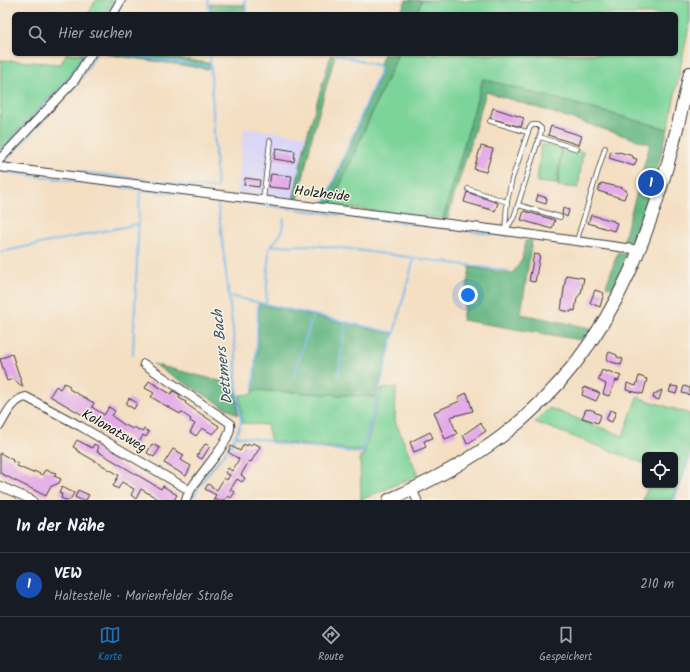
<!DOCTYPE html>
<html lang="de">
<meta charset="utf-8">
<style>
body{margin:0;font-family:Kalam,sans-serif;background:#242831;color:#f1f3f6}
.controls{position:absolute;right:12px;bottom:12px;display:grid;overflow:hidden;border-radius:6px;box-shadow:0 1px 3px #0004}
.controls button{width:36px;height:36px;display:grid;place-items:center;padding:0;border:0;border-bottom:1px solid #363941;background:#171b24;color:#f1f3f6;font:20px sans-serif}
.you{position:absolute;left:468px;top:295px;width:14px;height:14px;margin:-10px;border:3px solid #fff;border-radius:50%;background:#1a73e8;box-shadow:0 0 0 6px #1a73e833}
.badge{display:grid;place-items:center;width:26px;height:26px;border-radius:50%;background:#1f6fb2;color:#fff;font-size:13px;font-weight:700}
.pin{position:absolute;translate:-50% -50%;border:2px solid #fff;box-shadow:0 1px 4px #0006}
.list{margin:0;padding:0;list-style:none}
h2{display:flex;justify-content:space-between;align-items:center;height:52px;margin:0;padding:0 16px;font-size:17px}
h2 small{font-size:13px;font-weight:400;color:#9ea1a6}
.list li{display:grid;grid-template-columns:26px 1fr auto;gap:12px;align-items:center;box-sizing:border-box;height:64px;padding:0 16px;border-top:1px solid #363941}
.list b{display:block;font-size:15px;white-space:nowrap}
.list p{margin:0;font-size:13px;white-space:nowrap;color:#9ea1a6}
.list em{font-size:13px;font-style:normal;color:#9ea1a6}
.icon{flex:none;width:22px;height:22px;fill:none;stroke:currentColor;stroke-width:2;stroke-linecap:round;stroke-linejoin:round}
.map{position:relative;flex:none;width:690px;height:500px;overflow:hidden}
.search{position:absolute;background:#171b24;box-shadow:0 1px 3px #0004;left:12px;right:12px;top:12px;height:44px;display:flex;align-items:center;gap:10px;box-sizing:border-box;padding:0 14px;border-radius:6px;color:#9ea1a6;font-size:15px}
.sheet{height:116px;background:#171b24}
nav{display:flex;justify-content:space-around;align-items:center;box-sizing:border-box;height:56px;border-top:1px solid #363941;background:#171b24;font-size:11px;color:#9ea1a6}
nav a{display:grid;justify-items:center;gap:2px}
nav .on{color:#1f6fb2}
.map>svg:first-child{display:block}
</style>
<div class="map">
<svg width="690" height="500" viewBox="0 0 690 500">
<rect width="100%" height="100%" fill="#f7f3e8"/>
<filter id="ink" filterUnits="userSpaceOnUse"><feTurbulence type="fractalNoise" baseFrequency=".025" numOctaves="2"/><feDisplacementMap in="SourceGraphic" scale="8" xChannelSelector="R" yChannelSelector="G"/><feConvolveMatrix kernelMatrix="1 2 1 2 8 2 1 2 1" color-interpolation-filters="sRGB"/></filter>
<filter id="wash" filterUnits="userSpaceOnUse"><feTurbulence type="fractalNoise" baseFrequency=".012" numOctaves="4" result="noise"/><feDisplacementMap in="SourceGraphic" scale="16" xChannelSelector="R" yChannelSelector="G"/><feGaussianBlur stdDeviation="0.9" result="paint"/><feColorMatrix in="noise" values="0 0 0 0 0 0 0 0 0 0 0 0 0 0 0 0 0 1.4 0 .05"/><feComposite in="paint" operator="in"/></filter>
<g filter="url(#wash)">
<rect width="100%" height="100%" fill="#f4dfc3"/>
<path fill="#dad6f7" d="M244,128L307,136L293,200L237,193Z"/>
<g fill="#7bd49a" stroke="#4c785b">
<path d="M96,0H113L105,14H88Z"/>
<path d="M422,0H690V21L668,129L483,79L443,219L331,206L398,54H676V14H416Z"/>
<path d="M66,54H83L68,78L0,149L1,60L61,64Z"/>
<path d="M541,145L561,147L557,184L537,182Z"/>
<path d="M562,146L583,152L578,188L558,186Z"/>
<path d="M396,387L395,421L418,475L361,500L360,456H363L381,389Z"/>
<path d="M253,390L376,397L362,451L271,441L267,425L242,423L240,395L253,394Z"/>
<path d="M637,397L690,414V455L672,500H643L649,485H675V455H645V464L535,422L549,408L623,436Z"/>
</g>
<g fill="#64b682" stroke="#40694f">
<path d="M406,0H422L416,14H400Z"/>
<path d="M210,4L244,5L245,14H211Z"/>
<path d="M106,54H147L209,63V69Z"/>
<path d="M384,54H398L331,206L325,204L380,74V64Z"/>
<path d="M331,55L335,56L312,137L298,201L293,200L307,136Z"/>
<path d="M483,79L668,129L654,182L636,238L629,243L623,242L650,144L532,106L486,92L447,220L443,219Z"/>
<path d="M525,241H532L521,314L591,328L581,340L462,320L470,267L512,274L522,260Z"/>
<path d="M618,252L624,254L628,257L614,289L606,286Z"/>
<path d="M259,304L393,334L376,397L253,390L258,343Z"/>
<path d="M153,364L232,384L237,394L238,415Z"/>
</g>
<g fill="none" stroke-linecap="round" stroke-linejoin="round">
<g stroke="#75b9ec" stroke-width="2">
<path d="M208,0L209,14"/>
<path d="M245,0L247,14"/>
<path d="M107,14L116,0"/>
<path d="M96,54L79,82L5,161L8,163L217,189"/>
<path d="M120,54L211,67"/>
<path d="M210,54L217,189"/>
<path d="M0,152L69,79L84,54"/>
<path d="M0,172H4L209,198"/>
<path d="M215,199L508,236"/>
<path d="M324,204L379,74L380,66L336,54"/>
<path d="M271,246L310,245L342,248L509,271"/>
<path d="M0,252L138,224"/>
<path d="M229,296L395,333"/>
<path d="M266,304L269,249L281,234L284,219"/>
<path d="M133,354L140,190"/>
<path d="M294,376L313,315"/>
<path d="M338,376L346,322"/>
<path d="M253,388L257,343L258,303"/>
<path d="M235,436L267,440L274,443L362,453L414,258"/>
<path d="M193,500C203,471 234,452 241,421L236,378V356L217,198"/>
<path d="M674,500L690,458"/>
</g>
</g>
<g id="blocks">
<g fill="#e3abe8">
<path d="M493,108L524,118L521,127L490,118Z"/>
<path d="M551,126L582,136L579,145L548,135Z"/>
<path d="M481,146L493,149L486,172L474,169Z"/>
<path d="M276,148L295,151L294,162L274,159Z"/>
<path d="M611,151L618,153L619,152L633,156V158L637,159L634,166L609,158Z"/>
<path d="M271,174L292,176L290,189L269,187Z"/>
<path d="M245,178L260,180L259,187L244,185Z"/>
<path d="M601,183L623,188V189L627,191L624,199L598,191Z"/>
<path d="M467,192L498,203L495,211L464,202Z"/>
<path d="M538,195L547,198L546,204L536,201Z"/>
<path d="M563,208L569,210L567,217L562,214Z"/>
<path d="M524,211L555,220L552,229L521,220Z"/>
<path d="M591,215L614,221V222L617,223L614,231L588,223Z"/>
<path d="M534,254L540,255L535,282L529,281Z"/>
<path d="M566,275L584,278L581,293L577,298L575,311L572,310L571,312L561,310Z"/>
<path d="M595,290L604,293L600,307L590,303Z"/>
<path d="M609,352L617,355V357L623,359L621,365L606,360Z"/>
<path d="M12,354L23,387L13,379L7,381L0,359Z"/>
<path d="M602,370L607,372L608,371L621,376L618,381L616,380L609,396L603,394L606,384L598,380Z"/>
<path d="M639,376L647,379L643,394L626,390L627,383L636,386Z"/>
<path d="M149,381L171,394L173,391L180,395L179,398L186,402L185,403L189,406L219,426L216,431L213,434L202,428L196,436L190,432L195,424L190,421L191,419L181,412L180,414L151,397L154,393L145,388Z"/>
<path d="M64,383L70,386L69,389L94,403L92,407L104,415L109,407L115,411L112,416L123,424L133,429L134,427L142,432L144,429L149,432L146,437L143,435L137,447L129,442L131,439L119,432L117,435L50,396L56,386L60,389Z"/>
<path d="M671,386L678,387L676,394L669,392Z"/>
<path d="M684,386L690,388V395L682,393Z"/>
<path d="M584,387L600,393L596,401L582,395Z"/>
<path d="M662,390L659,400L653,398L654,394Z"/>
<path d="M467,393L473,411L450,417L457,434L445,439L434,412L460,401L458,397Z"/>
<path d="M129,398L137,403L134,409L126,404Z"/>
<path d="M586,409L588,410L589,409L595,411L594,412L601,415L598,423L582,418Z"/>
<path d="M610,410L616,412L612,422L606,420Z"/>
<path d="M480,423L486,431L467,444L463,435Z"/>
<path d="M430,432L433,438L424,441L426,447L414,452L410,442Z"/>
<path d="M77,440L92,448L94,444L99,447L97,451L161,489L163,486L177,495L174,500H160L141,489L136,499L131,495L134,489L122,482L118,489L113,486L119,475L76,450L77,449L73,447Z"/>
<path d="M253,443L260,446L259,449L251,462L249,461L241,475L245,478L242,482L237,479L230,490L235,492L231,498L228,496L225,500H213L216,495L205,489L208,484L217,490L224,478L227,480L230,475L225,473L228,468L232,471L239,459L228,452L231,446L240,451L244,444L247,446L248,444L251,446Z"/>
<path d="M152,444L160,448L154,457L147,453Z"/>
<path d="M205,444L210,446L202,459L197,456Z"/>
<path d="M173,449L184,455L181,460L191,466L186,476L164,463Z"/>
<path d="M0,453L13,460L12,461L18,464L17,466L33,473L34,471L42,475L45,470L56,473L54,476L61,479L59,483L50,487L46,496L0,473Z"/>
<path d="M62,487L74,493L70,500H66L61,498L62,494L59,493Z"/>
<path d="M78,490L89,495L86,500H81L75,497Z"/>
</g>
</g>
</g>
<g filter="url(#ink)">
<use href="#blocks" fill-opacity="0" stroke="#3c3935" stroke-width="1"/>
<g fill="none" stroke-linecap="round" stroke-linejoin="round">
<g stroke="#3c3935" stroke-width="5.5">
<g id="lane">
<path d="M490,121L527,132"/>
<path d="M532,125H537L541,128V132L514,217L505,231L507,202L512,179L529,129Z"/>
<path d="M540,137L577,149"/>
<path d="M468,189L507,202"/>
<path d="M263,200L270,141"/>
<path d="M518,205L560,217"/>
<path d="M577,240L605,148"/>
</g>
</g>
<g stroke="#3c3935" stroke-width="10">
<g id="street">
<path d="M113,14L121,0"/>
<path d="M0,159L74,81L91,54"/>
<path d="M0,167L505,231L640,250"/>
<path d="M144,364L230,423C234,443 192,478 186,500"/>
<path d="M0,425C6,415 13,399 26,397L80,426L189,490"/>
<path d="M0,486L32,500"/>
<path d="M412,489L417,500"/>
</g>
</g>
<g stroke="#3c3935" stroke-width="14">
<path id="primary" d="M389,500C429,482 468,462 502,436C622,345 659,212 690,73"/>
</g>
<use href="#lane" stroke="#fff" stroke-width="4"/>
<use href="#street" stroke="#fff" stroke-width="8"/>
<use href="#primary" stroke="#fff" stroke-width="12"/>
</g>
</g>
<g text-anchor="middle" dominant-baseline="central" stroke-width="3" stroke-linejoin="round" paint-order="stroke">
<g font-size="14" fill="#1c1c1c" stroke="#f7f3e8">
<text transform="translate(322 194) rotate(7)">Holzheide</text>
<text transform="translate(114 431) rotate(30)">Kolonatsweg</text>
</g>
<g font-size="15" font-style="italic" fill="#3b5365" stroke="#f7f3e8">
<text transform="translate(223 357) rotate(-96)">Dettmers Bach</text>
</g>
</g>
</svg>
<div class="controls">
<button><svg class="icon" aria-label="locate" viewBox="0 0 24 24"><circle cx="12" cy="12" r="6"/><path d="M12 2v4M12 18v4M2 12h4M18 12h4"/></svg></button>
</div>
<div class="you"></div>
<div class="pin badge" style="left:651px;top:183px;background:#1a4fb4">1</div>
<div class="search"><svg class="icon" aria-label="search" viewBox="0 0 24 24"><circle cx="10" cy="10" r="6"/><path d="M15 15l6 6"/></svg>Hier suchen</div>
</div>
<section class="sheet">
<h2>In der Nähe<small></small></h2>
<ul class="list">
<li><span class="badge" style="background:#1a4fb4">1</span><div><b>VEW</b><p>Haltestelle · Marienfelder Straße</p></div><em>210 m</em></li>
</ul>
</section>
<nav>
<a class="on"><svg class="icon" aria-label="map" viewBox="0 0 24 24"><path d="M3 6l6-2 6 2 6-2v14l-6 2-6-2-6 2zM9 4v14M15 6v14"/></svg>Karte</a>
<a><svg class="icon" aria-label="directions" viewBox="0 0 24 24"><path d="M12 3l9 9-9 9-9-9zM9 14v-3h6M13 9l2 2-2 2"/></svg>Route</a>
<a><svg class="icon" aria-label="saved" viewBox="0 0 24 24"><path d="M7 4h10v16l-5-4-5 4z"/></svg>Gespeichert</a>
</nav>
